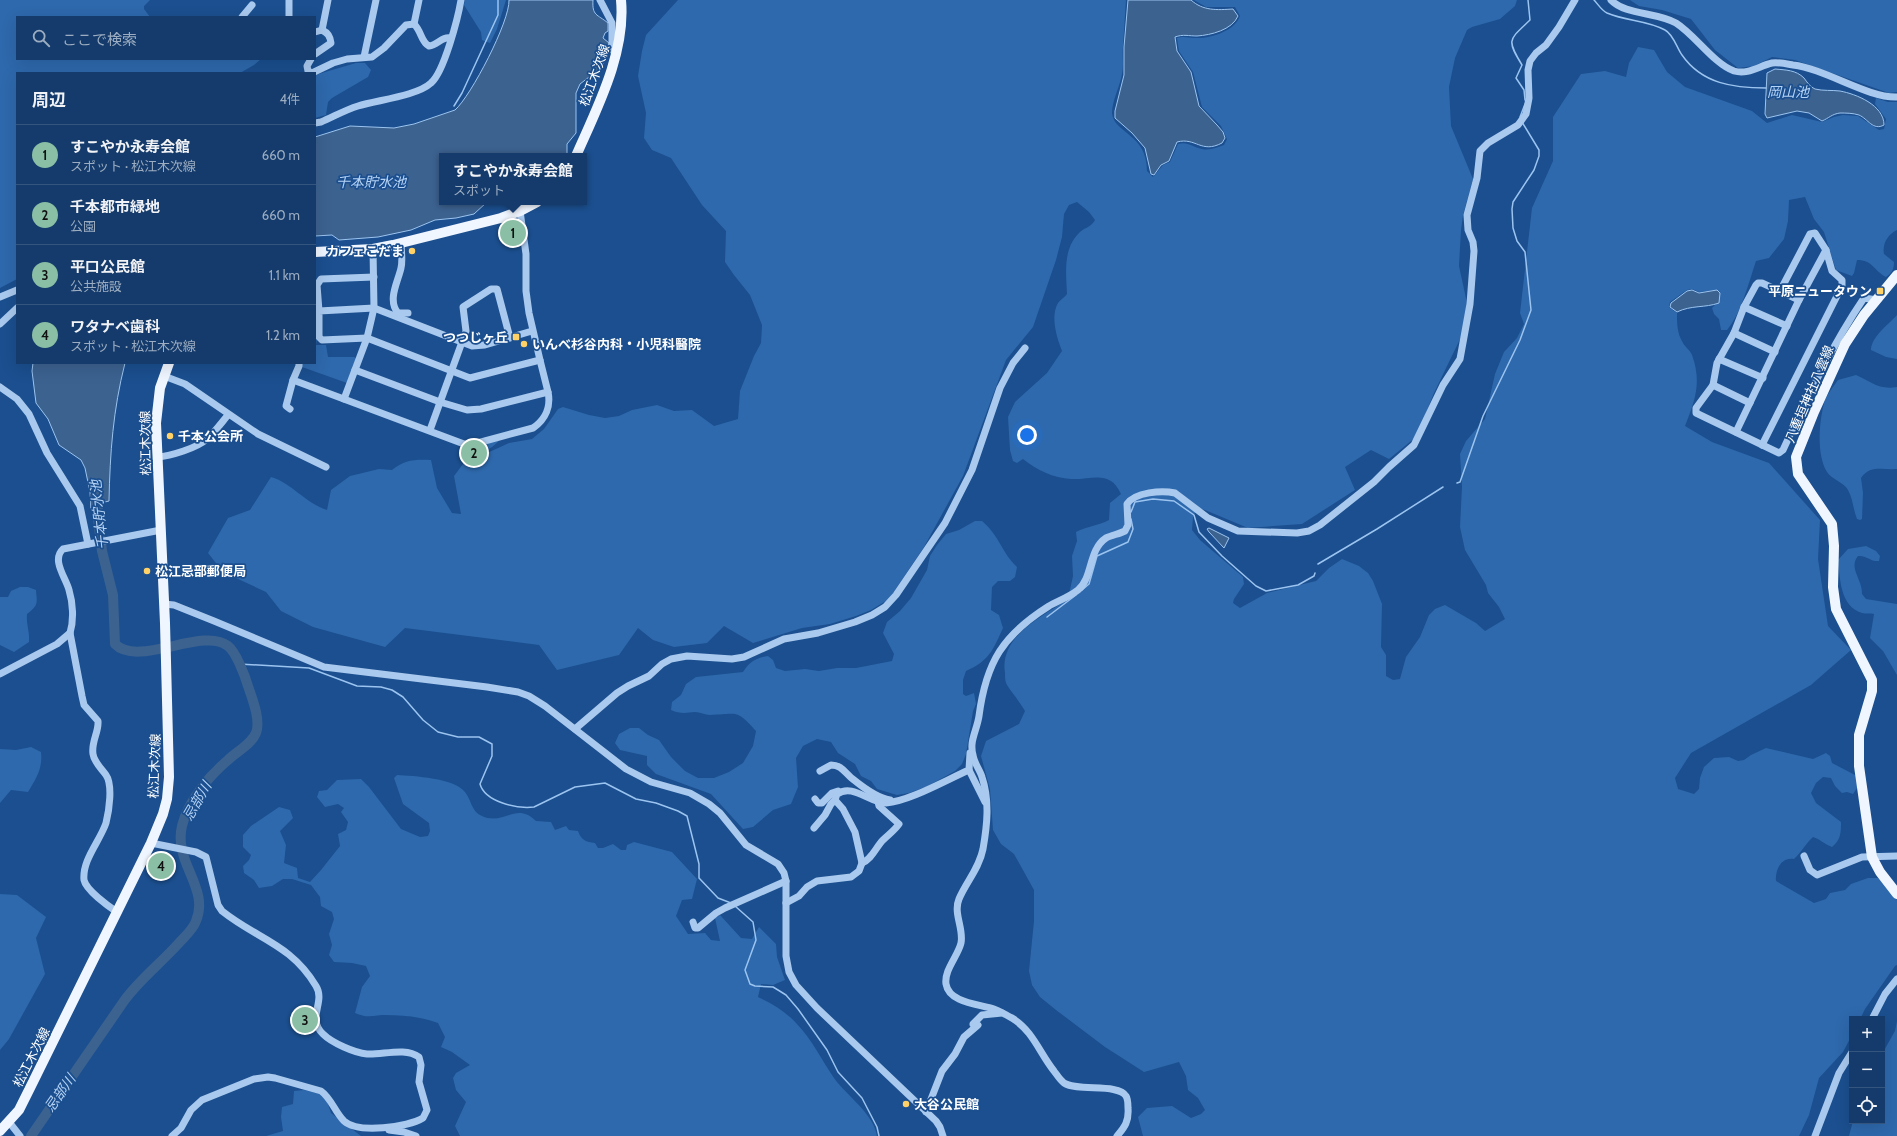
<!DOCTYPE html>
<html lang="ja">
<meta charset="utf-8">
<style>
body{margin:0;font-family:Cabin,"Noto Sans JP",sans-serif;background:#214673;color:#f1f3f6}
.controls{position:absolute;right:12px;bottom:12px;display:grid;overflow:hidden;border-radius:0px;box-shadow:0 4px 16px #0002}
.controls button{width:36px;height:36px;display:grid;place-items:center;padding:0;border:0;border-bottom:1px solid #33557e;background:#143b6b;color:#f1f3f6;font:20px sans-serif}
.you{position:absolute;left:1027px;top:435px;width:14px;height:14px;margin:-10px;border:3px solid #fff;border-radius:50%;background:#1a73e8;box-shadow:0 0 0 6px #1a73e833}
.badge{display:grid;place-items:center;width:26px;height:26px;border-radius:50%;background:#8abfa5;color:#111;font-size:13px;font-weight:700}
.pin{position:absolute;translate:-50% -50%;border:2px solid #fff;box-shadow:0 1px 4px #0006}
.popup{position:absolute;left:439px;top:153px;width:148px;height:52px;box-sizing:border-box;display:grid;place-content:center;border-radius:0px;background:#143b6b;filter:drop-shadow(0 1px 3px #0005);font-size:13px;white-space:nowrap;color:#9dadc1}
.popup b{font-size:15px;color:#f1f3f6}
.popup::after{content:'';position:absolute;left:50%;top:100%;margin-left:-8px;border:8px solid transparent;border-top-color:#143b6b}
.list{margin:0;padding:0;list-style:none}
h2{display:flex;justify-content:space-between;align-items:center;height:52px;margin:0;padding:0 16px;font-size:17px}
h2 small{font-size:13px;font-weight:400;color:#9dadc1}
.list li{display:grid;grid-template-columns:26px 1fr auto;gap:12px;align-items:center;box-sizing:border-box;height:60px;padding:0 16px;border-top:1px solid #33557e}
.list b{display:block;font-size:15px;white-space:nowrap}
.list p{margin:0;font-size:13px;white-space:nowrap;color:#9dadc1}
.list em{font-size:13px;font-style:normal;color:#9dadc1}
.icon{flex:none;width:22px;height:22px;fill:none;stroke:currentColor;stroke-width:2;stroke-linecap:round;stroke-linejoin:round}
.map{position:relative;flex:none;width:1897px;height:1136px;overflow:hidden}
.search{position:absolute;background:#143b6b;box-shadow:0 4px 16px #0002;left:16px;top:16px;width:300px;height:44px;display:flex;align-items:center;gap:10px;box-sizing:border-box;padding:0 14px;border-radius:0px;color:#9dadc1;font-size:15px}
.panel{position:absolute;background:#143b6b;box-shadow:0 4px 16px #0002;left:16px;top:72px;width:300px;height:292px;border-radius:0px}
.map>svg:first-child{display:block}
</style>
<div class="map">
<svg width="1897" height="1136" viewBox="0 0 1897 1136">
<rect width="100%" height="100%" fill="#1b4f8f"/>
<g fill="#2e69ad">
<path d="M0,0H150L144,6V9L150,17H17V59H261L254,65L240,73H17V279L0,288Z"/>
<path d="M465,0H506L497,29L490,43L482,40L481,32L464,5Z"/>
<path d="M678,0H1126C1125,16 1124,31 1123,46C1122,56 1124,65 1122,74C1120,86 1112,101 1112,113C1114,134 1147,133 1147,171L1153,177L1163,165L1170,162L1178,144C1188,141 1192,147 1202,149C1210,151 1217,147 1224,145L1227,139L1221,126L1202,107L1193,72L1179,51L1177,38C1184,36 1188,38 1195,38C1210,39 1235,31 1240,16L1235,7H1206L1194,0H1517L1515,6L1500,19L1472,27L1467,30L1455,58L1449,87L1451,126L1473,179L1463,215L1461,230L1459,266L1467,303L1463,333L1434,393L1416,437L1389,459L1371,450L1345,467L1355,490L1302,524L1248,528L1205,510L1197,508L1193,517L1192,530L1200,540L1243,577L1244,584L1234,599L1233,603L1240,608L1267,593L1316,581L1329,568L1342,559L1359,566L1368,573L1373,581L1382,604L1381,647L1386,655V676L1393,680L1400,679L1406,657L1420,637L1429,615L1435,609L1445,605L1476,623L1485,631L1505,619L1499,607L1488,593L1486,585L1465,550L1460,527L1462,487L1460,454L1466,441L1485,419L1495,374L1504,352L1517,338L1524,324L1520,313L1532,208L1553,161V117L1581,74L1605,71L1626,77L1629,63L1638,47L1654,50L1667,72L1685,87L1752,111L1767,123L1792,115L1822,122L1834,117L1843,115L1858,116L1879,130L1884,129L1886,119L1875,104L1876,98L1888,102H1897V230C1888,234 1882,244 1884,254L1894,262C1894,269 1892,273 1886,277C1873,270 1873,260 1857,260L1854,273L1852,276L1836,270L1824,232L1814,219L1805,197L1789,200L1788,221L1784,239L1769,258L1756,261C1749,282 1741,314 1727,330H1721L1719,319L1714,314L1712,308L1720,300V292L1717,290L1699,292L1692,289L1687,290L1670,302L1669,307L1677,313C1677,324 1677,333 1683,343C1685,347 1690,350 1692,355C1702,382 1695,401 1685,426L1712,442L1769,463L1820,520L1818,559L1828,626L1851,650L1811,685L1691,753L1675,778L1678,789L1694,794L1699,789L1700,778L1704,767L1714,758L1729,757L1738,761L1744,760L1751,755L1766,748L1813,759L1826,753L1830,756L1832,763L1857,776L1859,785L1853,794L1847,792L1842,793L1835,786L1831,778L1823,777L1816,783L1811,793L1816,803L1841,822C1841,832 1841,840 1832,847C1824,844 1820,839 1813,837C1805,844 1802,852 1794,859C1781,857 1775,870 1776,881L1814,903L1826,899L1830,893L1845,890L1851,884L1868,878H1878L1889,888L1897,898V965L1895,966L1865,1009L1860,1019H1852V1035L1843,1052L1819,1078L1809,1115L1799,1136H1143L1138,1117L1147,1108L1172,1106L1191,1118L1201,1114L1205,1110L1198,1098L1188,1090L1186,1076L1179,1062L1144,1072L1105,1047L1056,1010L1040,997L1032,985L1029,971L1034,921V890L1014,854L1001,844L993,830L990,789L981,756L986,741L1019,724L1025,711C1020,702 1012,693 1007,685C1005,682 1005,677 1005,673C999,636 1042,617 1068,599L1073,576L1072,556L1077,541L1076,532C1087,526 1098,526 1109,520L1110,503L1121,494C1110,469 1092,480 1071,479C1053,478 1037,470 1023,459L1017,463L1013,461L1010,450L1008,417L1015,402L1047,373L1062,351C1057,338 1050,317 1058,303C1060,300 1065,297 1067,294C1066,273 1063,250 1078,234C1084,227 1091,228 1095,220L1089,212L1077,202L1069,205L1064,214L1062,237L1056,260L1033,327L1006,360L963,476L924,547L889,599L871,610L856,616L830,624L802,628L753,643L724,626L707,643L674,647L653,640L638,628L619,655L557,670L539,645L405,628L385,647L313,627L281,611L266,592L223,572L208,553L228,518L250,510L271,477C292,483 305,503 327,510L331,490L350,476L379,469L392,470C404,460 415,459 431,460L437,488L452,513L461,514L454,476L463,464L509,443L532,439L544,429L558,409L563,407L589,415L605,418L619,416L632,410L657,405L674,411L692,410L714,426L738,419L740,391L754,356L761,343L762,325L750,295L734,275L725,262L726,231L702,205L671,158L652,150L644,138L646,113L638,76L642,51L646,35Z"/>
<path d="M1630,0H1897V92L1889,93L1795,60L1772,57L1754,66L1738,68L1715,50L1691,19L1662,10L1639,6Z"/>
<path d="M356,63H365L371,70L368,77L332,98L328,102L326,115L315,118V75Z"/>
<path d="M1897,315V359L1886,357L1871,350C1871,337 1889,324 1897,315Z"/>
<path d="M315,337H317L316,345H326L328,357H354L356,358L347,383L302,367L301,363H315Z"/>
<path d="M1856,375C1872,382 1878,390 1897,387V469C1882,470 1870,465 1861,478L1863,493L1862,519L1860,520L1857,519C1853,509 1853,499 1848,490C1844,482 1832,480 1827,472C1816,454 1819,420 1825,400C1828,393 1834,386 1838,380Z"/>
<path d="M500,440C489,451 478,456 463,460L468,448Z"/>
<path d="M975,521H982C999,535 1002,553 1017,567L1015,577L1010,581H998L992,587L991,610L999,615L1003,628C993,650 989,661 966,671L963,680V694L966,696L974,693L976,704L973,711L966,754L962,764L955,771L928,786L909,793L897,795L877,789L871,781L861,776L855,764L838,753L831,742L817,739L803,746L796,758L798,787L791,804L773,810L753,827L743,829L711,794L656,774L647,765V756L620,750L615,743L619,734L630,728H639L648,735L659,740L671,757L685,771L698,778H714L729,772L743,763L753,746L756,731C736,709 738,714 710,715C705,715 700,712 695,712C686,713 680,714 671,710L672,702L681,695L686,684L696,677L743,672C750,661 756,658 768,656L773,660L776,668L785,671L805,669L819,671L837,668H856L892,661L894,654L883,633L887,622L900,611L911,598L927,570L930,556L937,545L946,534L959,530Z"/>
<path d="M1866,546L1876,551L1880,556L1879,561C1871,562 1866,555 1858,556C1848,568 1863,580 1862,594L1866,599L1897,604V675L1883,651L1870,638L1874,614C1870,613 1866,614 1862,613C1840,606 1840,579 1838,560L1848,549Z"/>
<path d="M20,587H28L36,590C37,603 39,605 27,614C26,624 30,632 29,642L14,652L0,645V597H8L11,591Z"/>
<path d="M31,747L41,752C43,768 36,779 28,792L11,790L0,803V749L16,750Z"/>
<path d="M397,775C414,776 454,778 465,792C472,801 471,811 482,816C504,826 516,801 536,821L551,822L555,830L566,826L569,830L578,831C581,840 586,842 595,843L598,848H603L613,844L621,850H626L627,845L634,842L672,852L697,879L692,899L682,900L676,916L688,934L705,933L711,940L720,941L715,918L720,915L741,938L752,939L759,927L776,944L777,957L785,980L773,985L761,984L758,997C773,1004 785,1011 796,1023C812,1039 821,1059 834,1078C847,1096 874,1114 877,1136H460L455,1126L466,1102L456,1090L453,1078L456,1073L470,1065L452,1052L441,1047L445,1037L438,1023C422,1017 403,1015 385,1015C372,1015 368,1019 355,1013L362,987L370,976L366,966L352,963L334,962L329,955L332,945L329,934L334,919L332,912L321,906L320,897L311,885L292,879H283L272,886L259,888L254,880L244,873L243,866L249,860L251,855L243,847V835L251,826L279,807L290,810L293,818L280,831L286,845L284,863L297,868L298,878L310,882L321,870L340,846L338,834L346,830L348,822L341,812L344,808L338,804L325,807L317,797L319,791L327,790L337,780L361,779L369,787L401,829L420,837L428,836L430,831L429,823L403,804L394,778Z"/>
<path d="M0,894L17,895L46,917L36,938L45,974L9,1039L0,1050Z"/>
<path d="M1897,1021V1136H1849L1853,1121H1882V1054L1895,1031Z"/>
<path d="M304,1090L320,1094L326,1098L331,1113L361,1136H266L283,1131L281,1117L282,1107L293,1104L294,1091Z"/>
</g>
<g fill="#3c6290" stroke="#9cc4f0">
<path d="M509,0H593C592,16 597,14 608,23V31L605,33L603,38L609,43L608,52L602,67L580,84L576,93V133L567,144V156H442V202H487L474,214L456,218L435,220L411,230L378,237L339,240L332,235L315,236V137L350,126L394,128L414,124L455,110C471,96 510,21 509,0Z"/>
<path d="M1128,0H1191C1203,11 1217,10 1233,9L1238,16C1232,30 1211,35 1197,36C1189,36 1183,34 1175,37L1177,51L1191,72L1199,106L1217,125L1223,132L1225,138L1222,143C1201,154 1196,137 1177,142L1169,161L1161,165L1154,175L1151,174L1145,148L1132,133L1115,118V111L1124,75V47Z"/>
<path d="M1775,69C1786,70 1796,70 1804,78C1807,82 1810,87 1815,89C1823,91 1832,90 1840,91C1856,94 1884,105 1884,125C1873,131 1868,119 1859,115C1853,113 1845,113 1840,113C1832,114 1829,118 1822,121L1809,113L1797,111L1767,118L1765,114L1767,73Z"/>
<path d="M1692,290L1699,293L1717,290L1720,293L1719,303C1705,308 1691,305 1677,312L1670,307L1671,303L1687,291Z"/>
<path d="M33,363H125C113,410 110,453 109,501L101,503L102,509L91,510L90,492L85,468L81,460L59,445L48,419L36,403L32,371Z"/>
<path d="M1209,528L1229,538L1224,548L1209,532L1207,529Z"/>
</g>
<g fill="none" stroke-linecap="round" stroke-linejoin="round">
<g stroke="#9cc4f0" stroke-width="1.5">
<path d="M1594,0C1598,4 1601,10 1607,13C1625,21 1647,20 1665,30C1673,34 1677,48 1682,55C1702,84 1734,88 1766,88"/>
<path d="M1525,100L1524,90L1516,78L1522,65C1506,39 1509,40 1530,20L1528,0"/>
<path d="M454,106L462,93L498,15V0"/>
<path d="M1520,117L1525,104"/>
<path d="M1457,483L1460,482L1483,416L1520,340L1531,310L1525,252L1517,241L1513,228L1512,209L1513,202L1534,170L1539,156V150L1522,122"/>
<path d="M1131,512L1135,502L1153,499L1174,501L1194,515L1199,532L1222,556L1256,586L1266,591L1298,585L1314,576L1315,573"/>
<path d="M1318,564L1377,529L1443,487"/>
<path d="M1082,590L1089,584L1097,556L1128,542L1133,529L1131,519"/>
<path d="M1047,617L1076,595"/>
<path d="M239,664L309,668L357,686L381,687L392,690L403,697L423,720L438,732L458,737H479L492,744V756L480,784C485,802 517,809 534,807L575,787L605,783L636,799L656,803L678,811L687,816L699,864V878L718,898L731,903"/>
<path d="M735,906L753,922L756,940L745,970L750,984L755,986L773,987L778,990L786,995L798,1009L827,1050L838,1072L862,1098L877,1127L879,1136"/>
</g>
<path stroke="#3c6290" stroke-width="10" d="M31,1136L124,1001C139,980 160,964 178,944C184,937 193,930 196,921C210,888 173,862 182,826C188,801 209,776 228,760C237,751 251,745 256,733C261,720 252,698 248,686C245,676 236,652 228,646C203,626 138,668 115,644L113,595L102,551L95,496"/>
<g stroke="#a9c9ee" stroke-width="7">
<path d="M600,0L612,23V50"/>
<path d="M1611,0C1625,15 1657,12 1676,23C1695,35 1714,64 1734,71C1748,75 1759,66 1772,63C1778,62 1787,64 1793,65C1826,69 1867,98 1897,97"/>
<path d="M242,17L252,5"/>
<path d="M289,17V0"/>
<path d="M414,24C422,32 421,42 429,46C438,45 442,36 451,38"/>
<path d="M414,24L419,0"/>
<path d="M322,30L328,0"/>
<path d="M315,32L322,30C328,33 330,36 331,43L315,54"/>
<path d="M364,57L376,0"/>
<path d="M311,59L307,66L308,71L312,73L333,63L347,59L372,57L384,48L406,25L414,24"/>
<path d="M315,123L321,122C333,117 345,110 358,106C377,100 417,96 431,83C444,72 458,18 461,0"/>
<path d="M520,211L526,254V291L529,313L540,360L470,378L367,338L322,340L319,337V311L374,308L472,346L485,345L532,331"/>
<path d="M401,243C401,251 403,260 401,268C398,282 387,300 398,313H408"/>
<path d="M0,297L17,290"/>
<path d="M1799,300L1762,283H1758L1756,285L1744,307L1734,333L1717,363L1713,385L1696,408V413L1779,453L1783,450C1807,398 1832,345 1864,298L1877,300"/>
<path d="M1744,307L1787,326"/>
<path d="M319,311L317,285L321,279L374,277"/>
<path d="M0,324L17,308"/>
<path d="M1734,333L1775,352"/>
<path d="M1719,359L1763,378"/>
<path d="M299,363V366L293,380L464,444L470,445L533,428C546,419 551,406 548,392"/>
<path d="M355,370L440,402L467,410L481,409L548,392L540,360"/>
<path d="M164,376L185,384L258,434L326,467"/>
<path d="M1713,385L1750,403"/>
<path d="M0,387L17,399L29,414L47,453L80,506L88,544"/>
<path d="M344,399L367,338L374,308L373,249"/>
<path d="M290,409L286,406L293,380"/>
<path d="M430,430L466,331L463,307L491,289H497L510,338"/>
<path d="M1736,432L1799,300L1826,250L1815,233L1810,234L1780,291"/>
<path d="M1762,445L1842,286V280L1832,271L1826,250"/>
<path d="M157,457C171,456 197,448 207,439C215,432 222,422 228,415"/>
<path d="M164,604L174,605L214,621L324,667L487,687L518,692L529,696L545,706L626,769L651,782L690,793L709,804L720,813L746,845L778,864L784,873L786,881V956L789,972L796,985L817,1008L936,1121L940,1127L943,1136"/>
<path d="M0,674L57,644L70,633"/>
<path d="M575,729L617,693L628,686L649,676L662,664L671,659L687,656L732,659L744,657L784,639L818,633L855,622L872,615L885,607L896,595L945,523L972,470L1000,388L1013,363L1025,348"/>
<path d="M969,770L985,802"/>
<path d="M820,771L831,765C843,765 845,774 854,780C864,788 877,798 890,800"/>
<path d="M815,799L818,803H822L832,793L838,791"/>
<path d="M814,828L825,815L831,804L835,800"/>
<path d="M151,843L196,852L206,857L218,905L222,911C257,939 291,944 316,986C326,1002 306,1018 323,1034C332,1043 355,1053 367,1054C383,1055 405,1047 419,1057L421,1065L419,1082L427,1110L423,1118C408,1127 358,1134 344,1121C335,1112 331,1098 321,1091L275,1078L268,1077L254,1079L202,1100L191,1110L181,1128L172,1136"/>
<path d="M1804,856L1810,870L1817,875L1862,857L1897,856"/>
<path d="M862,863C872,859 876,847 883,840C889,834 894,831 899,824L879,806L878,802"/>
<path d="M786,903L799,896L807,887L817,881L851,877L859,871L862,863L855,832L843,809L835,800L837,794C853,783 869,803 886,803C910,801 946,780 969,770L970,753"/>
<path d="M117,912C108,906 86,890 84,880C82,860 100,841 106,823C109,811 113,785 106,775C101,768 94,762 93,754C91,742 99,732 98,721L84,705L82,696L70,633C74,620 73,603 69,590C66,578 51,560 63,549L161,530"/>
<path d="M693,922L695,928H698L716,913L725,908L786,881"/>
<path d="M1872,1019L1885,994L1897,979"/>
<path d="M926,1112L942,1071L955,1054L964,1037L978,1025L973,1024L982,1015L1002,1013"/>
<path d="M9,1122L20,1136"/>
<path d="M389,1130L404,1132L416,1136"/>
<path d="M1117,1136C1125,1127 1129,1121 1128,1108C1128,1104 1128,1099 1126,1096C1118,1083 1078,1092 1064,1083C1060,1080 1057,1075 1054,1071C1039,1052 1033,1031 1012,1018C1006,1015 1000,1011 994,1009C979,1004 949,1003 946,984C944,970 958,956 961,943C964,929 953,913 959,899C966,882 979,869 983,849C987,826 990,801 982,777C980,770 974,763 973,755C969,741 977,730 979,716C986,662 1003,635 1049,606C1058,601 1069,597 1078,590C1093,578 1088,550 1106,538C1112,535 1119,534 1125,531L1128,525L1127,504C1135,492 1162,490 1175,493L1208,518L1238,531L1297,533L1309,531L1320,525L1374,482L1389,467L1414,445L1443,385L1460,359L1470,304L1474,251L1473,242L1468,230L1467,215L1477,178L1480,151L1488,143L1518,125L1526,114L1529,98L1528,70L1530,61L1536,53L1546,45L1559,27L1575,0"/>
<path d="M1815,1136L1839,1073L1852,1052"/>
</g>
<g stroke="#f0f6ff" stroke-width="10">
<path d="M576,156C597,108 626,53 621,0"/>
<path d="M315,252L373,249L393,245L501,218L520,211L537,202"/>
<path d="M1897,275L1864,315L1845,344L1814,412L1796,457L1798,474L1832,524L1834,546L1833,587L1836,609L1872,680V691L1859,735V766L1872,857L1880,872L1897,894"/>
<path d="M0,1131L19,1110L29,1090L151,843L163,814L167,799L169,777L165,623L156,423L160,388L169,363"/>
</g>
</g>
<g fill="#ffd166" stroke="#1b4f8f" stroke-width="1.5">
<circle cx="412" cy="251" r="4"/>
<rect x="1876" y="287" width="8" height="8" rx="2"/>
<rect x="512" y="333" width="8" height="8" rx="2"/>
<circle cx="524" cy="344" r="4"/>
<circle cx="170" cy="436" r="4"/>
<circle cx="147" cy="571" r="4"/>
<circle cx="906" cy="1104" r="4"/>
</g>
<g text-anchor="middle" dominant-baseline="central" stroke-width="3.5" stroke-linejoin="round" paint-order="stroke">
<g font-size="13" fill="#fff" stroke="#1b4f8f">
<text transform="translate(594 75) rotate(-70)">松江木次線</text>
<text transform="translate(1809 394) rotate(-67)">八重垣神社八雲線</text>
<text transform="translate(145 443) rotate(-91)">松江木次線</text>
<text transform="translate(154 766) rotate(-88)">松江木次線</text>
<text transform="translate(31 1057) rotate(-63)">松江木次線</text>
</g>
<g font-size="13" font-weight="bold" fill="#fff" stroke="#1b4f8f" text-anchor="start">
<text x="404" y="251" text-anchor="end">カフェこだま</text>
<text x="1872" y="291" text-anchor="end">平原ニュータウン</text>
<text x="508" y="337" text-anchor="end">つつじヶ丘</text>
<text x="532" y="344">いんべ杉谷内科・小児科醫院</text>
<text x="178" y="436">千本公会所</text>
<text x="155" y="571">松江忌部郵便局</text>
<text x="914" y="1104">大谷公民館</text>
</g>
<g font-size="14" font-style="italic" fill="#b5d3f5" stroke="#1b4f8f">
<text x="1788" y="92">岡山池</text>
<text x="371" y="182">千本貯水池</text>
<text transform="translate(99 515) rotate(-96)">千本貯水池</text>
<text transform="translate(197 801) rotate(-60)">忌部川</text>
<text transform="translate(60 1093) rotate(-55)">忌部川</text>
</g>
</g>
</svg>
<div class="controls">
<button>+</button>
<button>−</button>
<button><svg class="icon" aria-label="locate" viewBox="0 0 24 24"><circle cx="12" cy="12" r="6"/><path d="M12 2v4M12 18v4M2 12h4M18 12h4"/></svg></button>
</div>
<div class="you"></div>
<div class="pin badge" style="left:513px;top:233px">1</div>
<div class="popup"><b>すこやか永寿会館</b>スポット</div>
<div class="pin badge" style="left:474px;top:453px">2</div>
<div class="pin badge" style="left:305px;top:1020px">3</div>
<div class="pin badge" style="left:161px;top:866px">4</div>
<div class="search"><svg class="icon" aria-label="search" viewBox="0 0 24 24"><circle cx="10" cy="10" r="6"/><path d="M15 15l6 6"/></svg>ここで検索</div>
<section class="panel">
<h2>周辺<small>4件</small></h2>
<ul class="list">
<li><span class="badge">1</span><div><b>すこやか永寿会館</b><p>スポット · 松江木次線</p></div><em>660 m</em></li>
<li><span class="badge">2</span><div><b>千本都市緑地</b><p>公園</p></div><em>660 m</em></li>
<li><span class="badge">3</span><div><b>平口公民館</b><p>公共施設</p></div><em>1.1 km</em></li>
<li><span class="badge">4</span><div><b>ワタナベ歯科</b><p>スポット · 松江木次線</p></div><em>1.2 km</em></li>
</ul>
</section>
</div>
